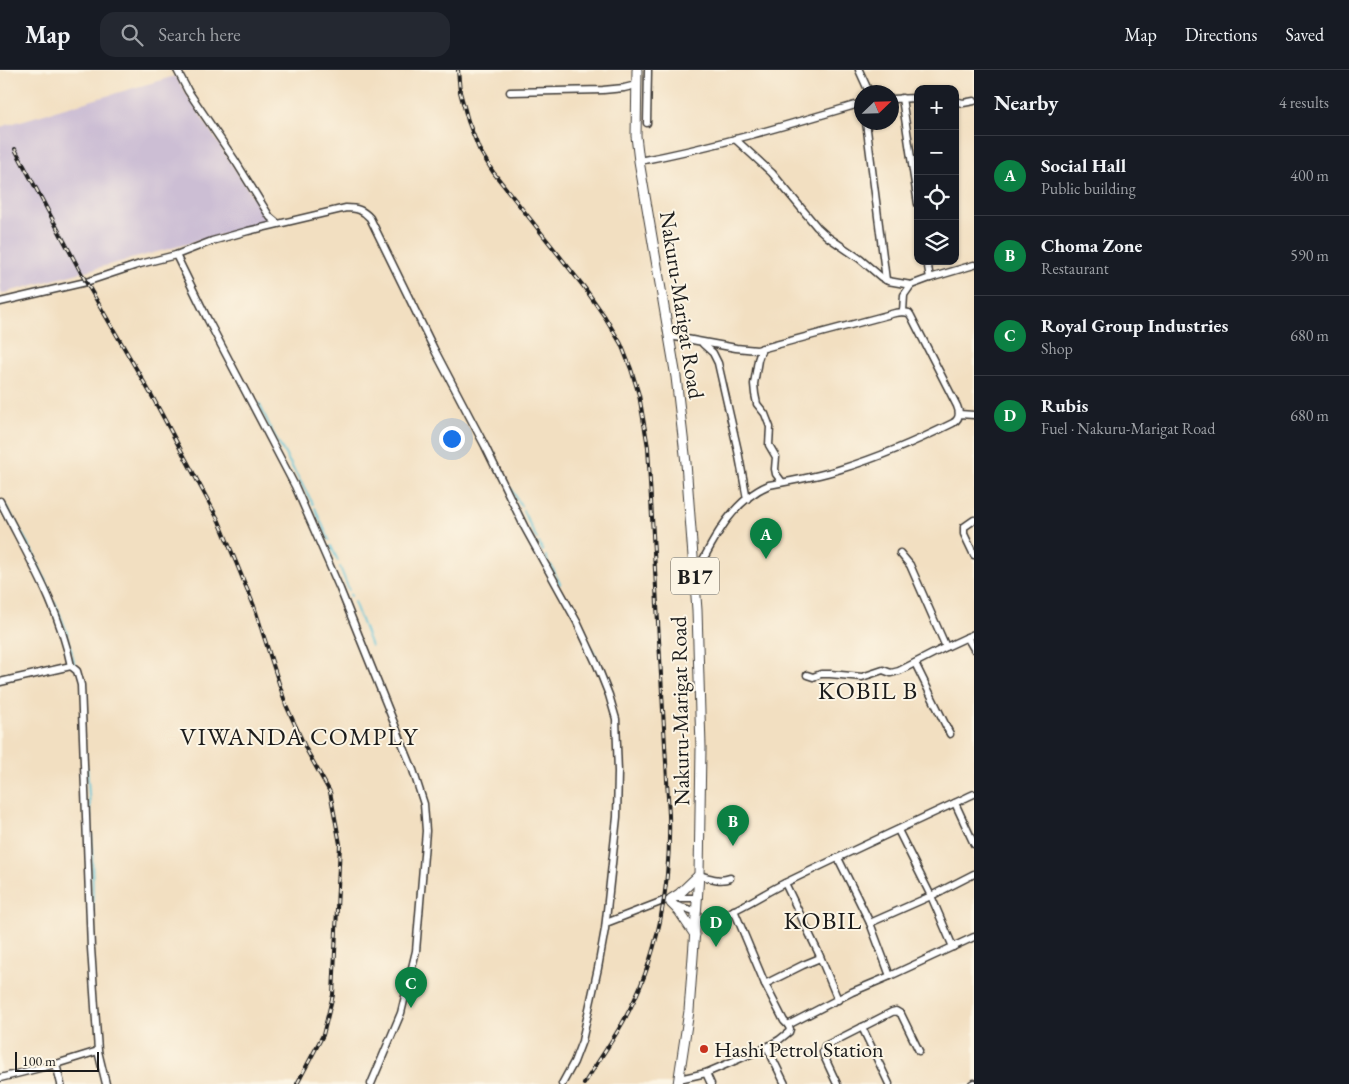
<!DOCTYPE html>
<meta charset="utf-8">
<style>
body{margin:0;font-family:"EB Garamond",serif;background:#242831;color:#f1f3f6}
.controls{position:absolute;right:15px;top:15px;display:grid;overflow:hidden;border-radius:10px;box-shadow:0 1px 4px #0004}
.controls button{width:45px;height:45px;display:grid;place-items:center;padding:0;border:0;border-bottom:1px solid #363941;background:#171b24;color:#f1f3f6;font:25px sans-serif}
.compass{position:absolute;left:854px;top:15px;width:45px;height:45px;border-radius:50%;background:#171b24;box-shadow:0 1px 4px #0004;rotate:67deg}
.scale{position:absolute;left:15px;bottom:12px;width:84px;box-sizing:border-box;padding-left:5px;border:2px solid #1c1c1c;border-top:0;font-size:14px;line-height:18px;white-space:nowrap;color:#1c1c1c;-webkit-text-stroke:4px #fcf5e5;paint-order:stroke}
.you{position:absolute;left:451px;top:368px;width:18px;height:18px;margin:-12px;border:4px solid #fff;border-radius:50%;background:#1a73e8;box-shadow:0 0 0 8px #1a73e833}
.badge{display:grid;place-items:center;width:32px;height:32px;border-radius:50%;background:#0b8043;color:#fff;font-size:16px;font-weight:700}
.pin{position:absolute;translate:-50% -41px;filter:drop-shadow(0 1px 2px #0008)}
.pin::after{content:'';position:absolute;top:26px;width:18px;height:15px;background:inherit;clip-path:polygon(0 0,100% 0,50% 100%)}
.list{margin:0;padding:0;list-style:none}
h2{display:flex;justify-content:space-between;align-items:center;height:65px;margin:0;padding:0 20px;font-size:21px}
h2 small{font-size:16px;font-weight:400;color:#9ea1a6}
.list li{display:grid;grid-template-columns:32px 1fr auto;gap:15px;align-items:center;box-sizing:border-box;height:80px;padding:0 20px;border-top:1px solid #363941}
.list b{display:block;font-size:19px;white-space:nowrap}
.list p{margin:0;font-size:16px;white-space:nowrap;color:#9ea1a6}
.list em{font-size:16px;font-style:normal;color:#9ea1a6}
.icon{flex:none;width:28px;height:28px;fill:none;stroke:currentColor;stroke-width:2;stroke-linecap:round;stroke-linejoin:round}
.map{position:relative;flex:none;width:974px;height:1014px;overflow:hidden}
header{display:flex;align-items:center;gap:30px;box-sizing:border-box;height:70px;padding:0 25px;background:#171b24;border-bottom:1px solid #363941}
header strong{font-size:24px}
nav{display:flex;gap:28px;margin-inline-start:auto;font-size:18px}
.search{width:350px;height:45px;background:#242831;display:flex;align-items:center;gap:12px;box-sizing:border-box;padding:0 18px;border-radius:15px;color:#9ea1a6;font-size:19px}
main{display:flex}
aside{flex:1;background:#171b24}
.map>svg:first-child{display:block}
</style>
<header>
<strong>Map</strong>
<div class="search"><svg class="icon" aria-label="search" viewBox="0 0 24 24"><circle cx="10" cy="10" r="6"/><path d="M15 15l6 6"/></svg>Search here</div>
<nav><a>Map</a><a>Directions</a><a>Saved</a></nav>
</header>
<main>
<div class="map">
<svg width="974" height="1014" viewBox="0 0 974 1014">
<rect width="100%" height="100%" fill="#fcf5e5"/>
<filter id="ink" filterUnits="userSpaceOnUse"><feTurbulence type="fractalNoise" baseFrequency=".02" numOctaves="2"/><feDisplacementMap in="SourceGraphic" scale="10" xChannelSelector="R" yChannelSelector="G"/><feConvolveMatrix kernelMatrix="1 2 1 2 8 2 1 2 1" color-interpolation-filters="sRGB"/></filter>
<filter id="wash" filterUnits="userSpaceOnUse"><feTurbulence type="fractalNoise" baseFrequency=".0096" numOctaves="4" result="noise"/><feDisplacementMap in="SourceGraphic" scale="20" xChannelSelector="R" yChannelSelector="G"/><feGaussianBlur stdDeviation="1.12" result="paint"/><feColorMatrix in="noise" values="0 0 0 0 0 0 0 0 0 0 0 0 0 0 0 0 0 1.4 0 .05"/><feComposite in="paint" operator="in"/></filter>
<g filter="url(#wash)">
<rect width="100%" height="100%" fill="#f2dfc1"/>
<path fill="#ccbed4" d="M175,6L269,152L0,224V57Z"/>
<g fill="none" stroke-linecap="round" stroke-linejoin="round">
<g stroke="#59c1d6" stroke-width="2">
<path d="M259,333L272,361L313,434"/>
<path d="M491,381L507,412"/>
<path d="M511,418L521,436"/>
<path d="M6,436L33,483L50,521"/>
<path d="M315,438L329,470"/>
<path d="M523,441L537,469"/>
<path d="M539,473L543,481"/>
<path d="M331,476L338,491"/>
<path d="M546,486L548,492"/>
<path d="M551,495L560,514"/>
<path d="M340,497L349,520"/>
<path d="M350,524L351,526"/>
<path d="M55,532L67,562L75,597"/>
<path d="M354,532L371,576"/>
<path d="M592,578L608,613"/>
<path d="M81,604L85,616"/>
<path d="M85,634L86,624"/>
<path d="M87,697L91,753"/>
<path d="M92,766L93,846"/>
</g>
</g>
</g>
<g filter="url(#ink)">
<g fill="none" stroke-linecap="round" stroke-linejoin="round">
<g stroke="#3c3935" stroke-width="9">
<g id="minor">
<path d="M177,0L188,21L236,92L270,147L277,153"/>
<path d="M859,0L869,22"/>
<path d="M510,22L603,20L624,18L636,15"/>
<path d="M902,28L918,134"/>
<path d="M892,29L918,28"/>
<path d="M955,31L963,33L974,31"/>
<path d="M866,52L886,210"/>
<path d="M647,53L648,0"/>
<path d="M735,69L772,103L817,157L828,167L860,189L881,207L888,211L911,215"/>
<path d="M639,91C714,77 788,55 862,33"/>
<path d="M176,185L208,250L295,416L340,519L413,700L424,734L426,761L416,881L401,943L371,1014"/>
<path d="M930,208L974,195"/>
<path d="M0,232L86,212L140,194L176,185L212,171L248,161L346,138C357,138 363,140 370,148L434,279L485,376L525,458L577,552L597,595L609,625L616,649L618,702L617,747L605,859L598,898L582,971L574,992L562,1014"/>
<path d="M903,242L904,225L911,215L930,208L927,191"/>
<path d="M670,266L736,278L757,280L895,243L903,242L909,243L911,246L957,336C960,343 960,349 953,353C917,371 880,387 841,399C819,406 792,411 769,415C731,431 713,471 695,505"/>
<path d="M703,274L713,283L718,293L738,381L747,429"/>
<path d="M762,278L758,290L754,314L755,324L757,334L765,344L770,357L769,375L776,387L775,399L776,404L782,412"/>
<path d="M959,344L974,345"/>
<path d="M0,431C27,485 59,536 71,596L77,601L81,615L91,878L98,981L106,1014"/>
<path d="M974,450L964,457V464L974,485"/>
<path d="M900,483L910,495L946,577"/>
<path d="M967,567L974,579"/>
<path d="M915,593L950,664"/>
<path d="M807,605L813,607L821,604H830L862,607L883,600L891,603L899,601L946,577L974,564"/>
<path d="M0,612L71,596"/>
<path d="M955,733L974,774"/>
<path d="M898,760L931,826L953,877"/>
<path d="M838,788L870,853L890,906"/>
<path d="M699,805C710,808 720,812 730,808"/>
<path d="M785,813L819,884L838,930"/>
<path d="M675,835L697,842"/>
<path d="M734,840L765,914L784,951L788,955"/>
<path d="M696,852C727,850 759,825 787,812C849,782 912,753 974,724"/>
<path d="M606,853L663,831L677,828H698"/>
<path d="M870,853L931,826L974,804"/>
<path d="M765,914L803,895L820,888"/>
<path d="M862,957L889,1014"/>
<path d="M767,977L785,1014"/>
<path d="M56,994L61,1014"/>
<path d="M706,1003L711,1014"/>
<path d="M0,1008L56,994L98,981"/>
<path d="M679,1009L706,1003L767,977L779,970L789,962L790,959L788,955L852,922L890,906L974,867"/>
<path d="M837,1014L824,986L823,982L825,976L892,942L896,941L901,944L919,981"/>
<path d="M972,1014L974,1013"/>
</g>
</g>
<g stroke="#3c3935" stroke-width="11">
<g id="major">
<path d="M637,0L636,66L639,91L676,307L686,393L697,540L701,678L699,805L689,941L678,1014"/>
<path d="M671,829L679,824L699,805"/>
<path d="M671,833L679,841L695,865"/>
</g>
</g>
<use href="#minor" stroke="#fff" stroke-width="6"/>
<use href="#major" stroke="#fff" stroke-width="9"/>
<g stroke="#1c1c1c" stroke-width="4">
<g id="rail">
<path d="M458,0L460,22L468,51L479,79L493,102L584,217L605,247L621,274L631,299L639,325L648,377L669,745C671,816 658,890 623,952C611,973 597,993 584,1014"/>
<path d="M15,79L86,212L152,326L219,451L254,536L286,635L306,679L330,722L340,774L333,925L323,965L297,1014"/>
</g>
</g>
<use href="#rail" stroke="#fcf5e5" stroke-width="2" stroke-dasharray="5.5" stroke-linecap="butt"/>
</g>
</g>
<circle fill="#c8321e" stroke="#fcf5e5" stroke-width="2" cx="704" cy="979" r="5"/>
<g text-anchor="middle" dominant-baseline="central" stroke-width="4" stroke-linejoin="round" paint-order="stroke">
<rect fill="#fcf5e5" stroke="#5f5d58" stroke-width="1" x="671" y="487.5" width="48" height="37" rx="4"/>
<g font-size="21" font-weight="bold" fill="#1c1c1c">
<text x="695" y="506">B17</text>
</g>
<g font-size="22" fill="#1c1c1c" stroke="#fcf5e5">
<text transform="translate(682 235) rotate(81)">Nakuru-Marigat Road</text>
<text transform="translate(680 641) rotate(-91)">Nakuru-Marigat Road</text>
</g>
<g font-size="22" fill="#1c1c1c" stroke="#fcf5e5" text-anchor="start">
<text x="714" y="979">Hashi Petrol Station</text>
</g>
<g font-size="25" letter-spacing="1" fill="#1c1c1c" stroke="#fcf5e5">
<text x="868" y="620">KOBIL B</text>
<text x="299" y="666">VIWANDA COMPLY</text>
<text x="823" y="850">KOBIL</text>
</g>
</g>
</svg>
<div class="controls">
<button>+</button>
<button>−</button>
<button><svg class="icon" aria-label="locate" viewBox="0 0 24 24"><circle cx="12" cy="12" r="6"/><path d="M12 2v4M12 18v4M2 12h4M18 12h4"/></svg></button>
<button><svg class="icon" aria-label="layers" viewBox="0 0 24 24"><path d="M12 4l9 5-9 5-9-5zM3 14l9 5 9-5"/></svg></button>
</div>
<svg class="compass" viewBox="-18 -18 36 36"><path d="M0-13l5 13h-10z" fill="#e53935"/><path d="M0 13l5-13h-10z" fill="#9ea1a6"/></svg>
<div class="scale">100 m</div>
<div class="you"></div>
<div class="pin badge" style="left:766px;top:489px">A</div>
<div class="pin badge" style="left:733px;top:776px">B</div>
<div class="pin badge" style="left:411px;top:938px">C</div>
<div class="pin badge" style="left:716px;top:877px">D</div>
</div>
<aside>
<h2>Nearby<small>4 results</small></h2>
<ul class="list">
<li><span class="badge">A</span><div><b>Social Hall</b><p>Public building</p></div><em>400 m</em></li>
<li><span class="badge">B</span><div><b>Choma Zone</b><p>Restaurant</p></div><em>590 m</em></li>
<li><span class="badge">C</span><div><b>Royal Group Industries</b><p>Shop</p></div><em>680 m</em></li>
<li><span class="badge">D</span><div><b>Rubis</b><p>Fuel · Nakuru-Marigat Road</p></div><em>680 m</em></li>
</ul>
</aside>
</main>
